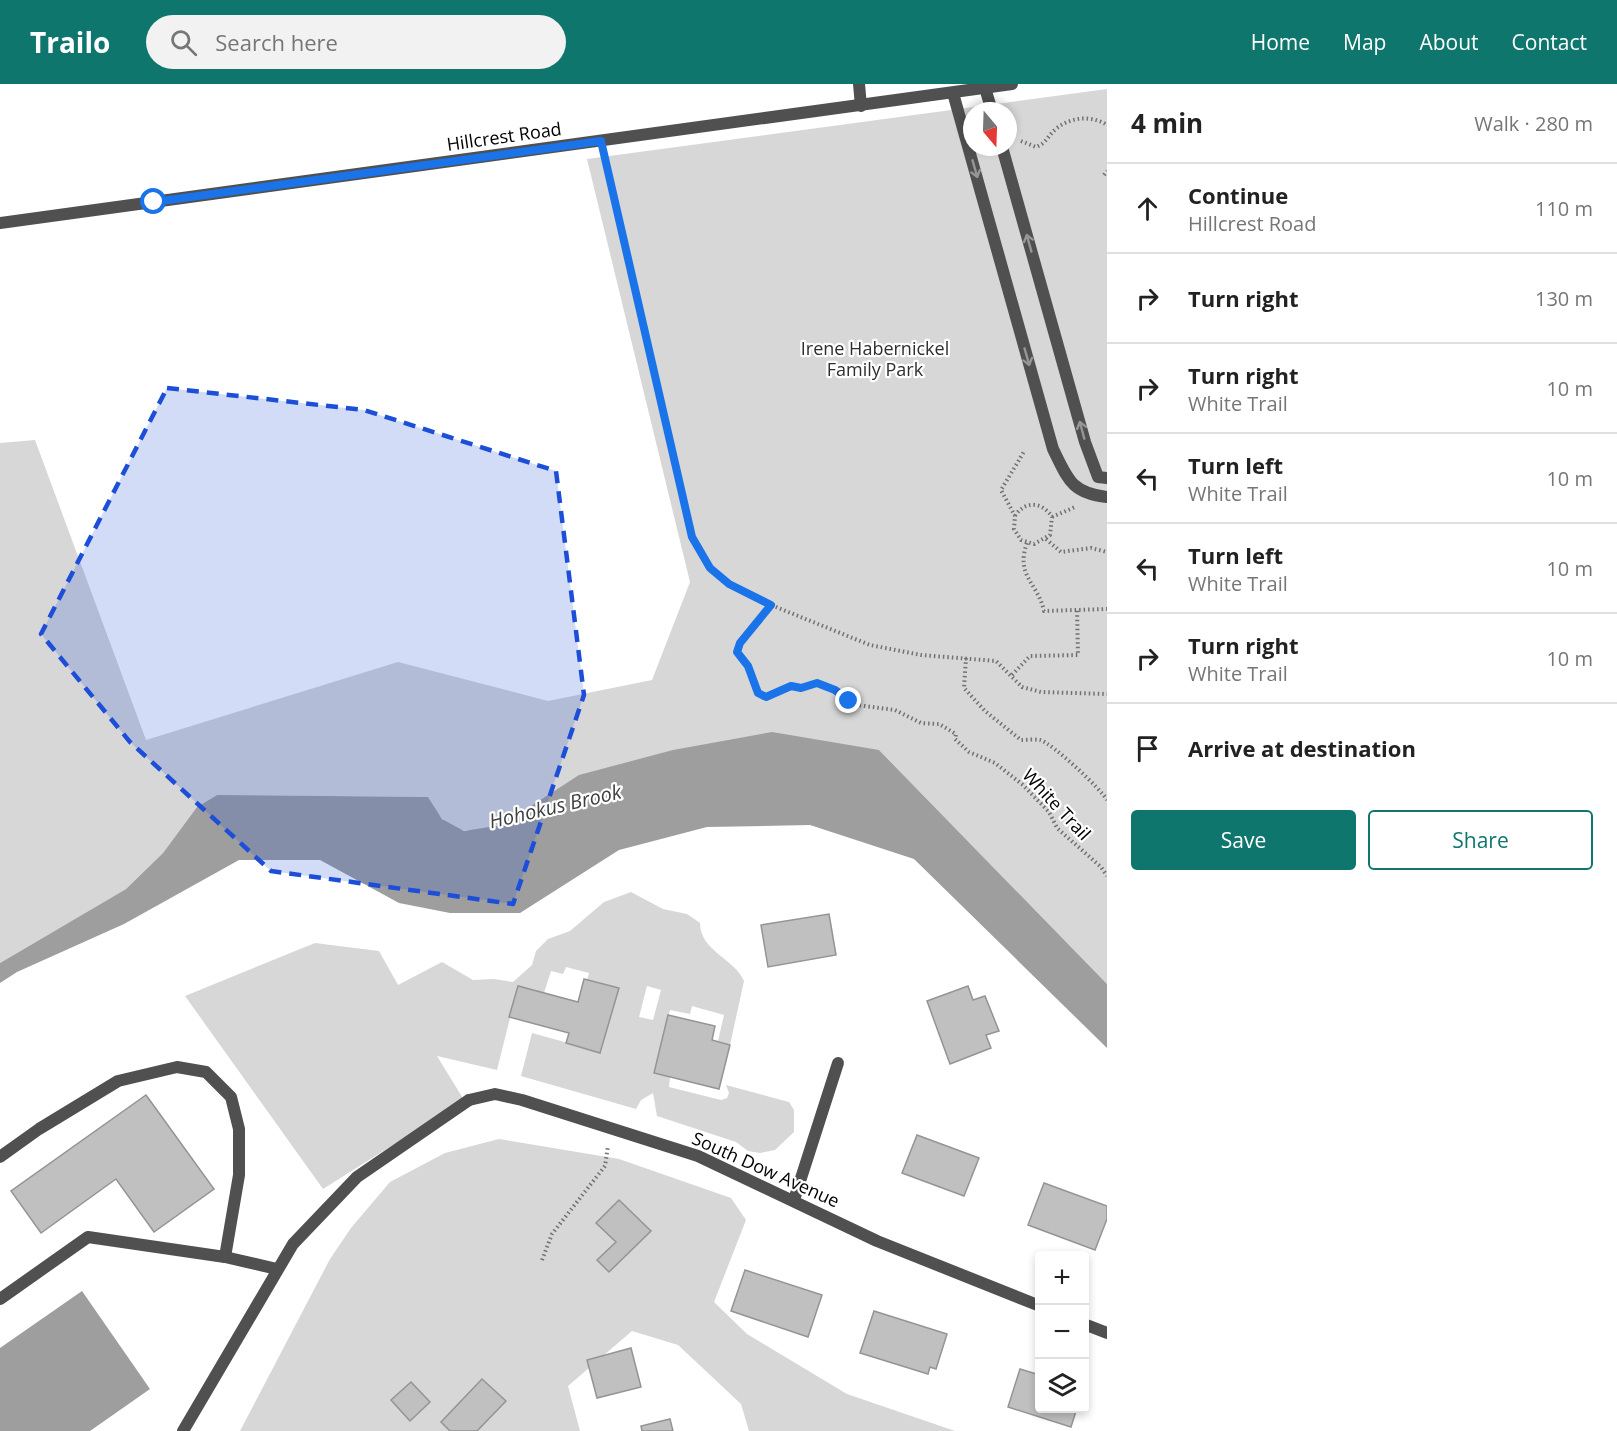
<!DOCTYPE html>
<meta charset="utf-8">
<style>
body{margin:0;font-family:"Open Sans",sans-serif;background:#f2f2f2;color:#222}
.controls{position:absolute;right:18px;bottom:18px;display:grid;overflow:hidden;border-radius:6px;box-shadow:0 3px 9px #0003}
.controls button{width:54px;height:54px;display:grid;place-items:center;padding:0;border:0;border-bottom:2px solid #e0e0e0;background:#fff;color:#222;font:30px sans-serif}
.compass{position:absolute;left:963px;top:18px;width:54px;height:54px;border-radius:50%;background:#fff;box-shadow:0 3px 9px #0003;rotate:161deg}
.stop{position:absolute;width:18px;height:18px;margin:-14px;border:4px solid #1a73e8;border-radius:50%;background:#fff}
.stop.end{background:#1a73e8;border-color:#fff;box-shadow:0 2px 6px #0008}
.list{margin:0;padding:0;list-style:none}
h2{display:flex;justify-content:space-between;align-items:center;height:78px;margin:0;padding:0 24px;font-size:26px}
h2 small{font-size:20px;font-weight:400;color:#767676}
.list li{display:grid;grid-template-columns:39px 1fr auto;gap:18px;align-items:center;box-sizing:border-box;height:90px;padding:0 24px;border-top:2px solid #e0e0e0}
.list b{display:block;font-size:22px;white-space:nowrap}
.list p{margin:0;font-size:20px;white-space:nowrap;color:#767676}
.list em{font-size:20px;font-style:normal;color:#767676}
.actions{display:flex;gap:12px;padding:18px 24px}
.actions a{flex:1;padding:14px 0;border:2px solid #0f766e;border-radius:6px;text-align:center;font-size:21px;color:#0f766e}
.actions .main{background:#0f766e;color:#fff}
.icon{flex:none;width:33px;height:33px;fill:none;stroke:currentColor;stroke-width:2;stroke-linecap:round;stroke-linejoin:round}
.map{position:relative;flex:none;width:1107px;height:1347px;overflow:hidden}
header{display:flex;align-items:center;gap:36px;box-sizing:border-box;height:84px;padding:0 30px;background:#0f766e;color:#fff}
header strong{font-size:28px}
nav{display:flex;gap:33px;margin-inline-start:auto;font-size:21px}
.search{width:420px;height:54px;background:#f2f2f2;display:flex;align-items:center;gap:15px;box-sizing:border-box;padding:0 21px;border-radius:33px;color:#767676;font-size:22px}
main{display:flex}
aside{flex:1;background:#fff}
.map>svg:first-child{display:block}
</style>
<header>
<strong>Trailo</strong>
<div class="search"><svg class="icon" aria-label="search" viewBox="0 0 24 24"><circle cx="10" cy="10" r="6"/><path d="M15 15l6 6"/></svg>Search here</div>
<nav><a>Home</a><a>Map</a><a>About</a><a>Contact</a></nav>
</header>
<main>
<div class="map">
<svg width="1107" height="1347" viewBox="0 0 1107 1347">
<rect width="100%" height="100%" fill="#fff"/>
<g fill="#d7d7d7" fill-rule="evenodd">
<path d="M1107,5V900L879,666L532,723C507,738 465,762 441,733C436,727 432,720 428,713L217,711L197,723L163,769L126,805L0,879V359L35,356L146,656L398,578L548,617L652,596L690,498L587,75ZM972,27H1008V63H972Z"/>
<path d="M631,808L663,825L687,830L700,839C700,867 734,874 744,897L730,961L718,957L724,931L692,922L690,930L670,926L658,975L670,993L669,1003L721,1016L727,1014L729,1009L726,1001L789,1018L794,1026V1048L775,1066L760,1069L748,1067L736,1058L657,1032L653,1009L641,1016L636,1025L521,992L532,949L601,968L618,904L587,896L589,889L566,883L563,890L551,887L544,909L518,902L497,986L437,972L464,1016L323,1105L185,912L315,859L379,867L398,901L442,878L473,896L494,895L513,898L532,881L536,867L548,855L570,847L604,818ZM647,902L661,906L653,936L639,933Z"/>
<path d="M499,1055L619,1075L731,1114L746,1136L714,1218L747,1250L847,1310L955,1347H749L741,1320L678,1261L632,1247L568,1302L580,1347H240L330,1175L351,1144L390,1098L445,1069Z"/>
</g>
<g fill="#9e9e9e">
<path d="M772,648L879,666L1107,900V964L914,775L810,741L707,743L619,766L520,829H450L399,819L320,776H239L124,840L17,888L0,899V879L126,805L163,769L197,723L217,711L428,713L442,735L464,747L502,741L579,691L673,666Z"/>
<path d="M82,1207L150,1305L90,1347H0V1264Z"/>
</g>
<g fill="#c0c0c0" stroke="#949494" stroke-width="1.5">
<path d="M829,830L836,871L768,883L761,841Z"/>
<path d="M584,895L619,904L600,969L566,959L569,949L509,933L518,902L578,918Z"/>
<path d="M968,902L973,916L985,912L999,947L986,951L991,964L950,980L927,917Z"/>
<path d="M668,931L715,942L712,956L730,961L719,1005L654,989Z"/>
<path d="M146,1011L214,1105L154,1148L116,1095L41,1149L11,1107Z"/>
<path d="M917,1051L979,1074L964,1112L902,1089Z"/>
<path d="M1044,1099L1107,1122V1135L1095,1166L1028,1141Z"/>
<path d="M619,1116L651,1147L609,1188L597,1176L616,1158L596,1139Z"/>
<path d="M745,1186L822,1211L808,1253L731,1227Z"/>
<path d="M874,1227L947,1250L936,1285L930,1283L928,1290L860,1269Z"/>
<path d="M631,1264L641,1303L597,1314L587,1276Z"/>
<path d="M1020,1285L1040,1291V1324H1077L1071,1343L1008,1323Z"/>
<path d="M482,1295L506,1317L477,1347H450L441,1338Z"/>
<path d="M411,1298L430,1318L410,1337L391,1316Z"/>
<path d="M670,1335L673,1347H642L641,1342Z"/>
</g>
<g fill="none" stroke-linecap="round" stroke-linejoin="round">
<g stroke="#727272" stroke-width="4" stroke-dasharray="1.5 3" stroke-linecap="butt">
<path d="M1021,57L1036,63C1047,59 1048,51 1057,44C1071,33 1092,31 1107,41"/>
<path d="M606,76L692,453L710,484L729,500L771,521L870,561L921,571L996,577L1022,603L1041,608L1107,610"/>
<path d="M1104,91L1107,87"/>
<path d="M1015,432C1025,416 1043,418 1052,433L1050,451L1034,460L1021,456L1014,445L1015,432L1001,406L1025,366"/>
<path d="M1052,433L1075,423"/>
<path d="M1046,455L1061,468L1091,464L1107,468"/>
<path d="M1027,459C1015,492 1038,499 1044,527L1107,525"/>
<path d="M771,521L740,559L737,568L748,582L758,609C772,616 778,607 791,602L801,604L817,599L835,606L857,621L895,626L921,639L939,640L956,650L955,655L969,668L995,679L1023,701L1049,728L1057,744L1101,783L1107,792"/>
<path d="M966,574L964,604L985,627L1021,656C1027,656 1034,655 1040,656C1052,659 1101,705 1107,716"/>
<path d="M1012,591L1030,572L1078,571L1077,525"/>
<path d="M542,1176L552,1150L605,1082L608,1062"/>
</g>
<g stroke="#505050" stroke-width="12">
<path d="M985,4L992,27"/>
<path d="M953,9L1053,365C1068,395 1071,409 1107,413"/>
<path d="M1002,63L1085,358L1098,393L1107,394"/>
<path d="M0,1073L39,1045L118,997L177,983L206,988L231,1013L239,1045V1091L225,1173"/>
<path d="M0,1215L88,1153L225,1173L277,1185"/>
<path d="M183,1347L293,1160L357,1093L469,1016"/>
</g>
<g stroke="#505050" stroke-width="12">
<path d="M859,0L861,22"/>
<path d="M0,139L1012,0"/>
<path d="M469,1016L495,1010L522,1016L698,1072L877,1157L1040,1222"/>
<path d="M794,1116L838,979"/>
<path d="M1084,1240L1107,1249"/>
</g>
</g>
<defs><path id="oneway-shaft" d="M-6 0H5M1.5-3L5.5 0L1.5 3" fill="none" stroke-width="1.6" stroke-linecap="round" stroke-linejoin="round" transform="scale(1.5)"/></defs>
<g stroke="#969696">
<use href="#oneway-shaft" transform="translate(975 85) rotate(74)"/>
<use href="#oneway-shaft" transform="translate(1029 159) rotate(-106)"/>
<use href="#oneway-shaft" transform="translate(1027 273) rotate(74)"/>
<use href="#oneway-shaft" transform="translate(1082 346) rotate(-105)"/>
</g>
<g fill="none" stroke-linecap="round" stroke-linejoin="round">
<path stroke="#1a73e8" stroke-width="8" d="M154,118L601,57L692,453L710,484L729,500L771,521L740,559L737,568L748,582L758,609L766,613L791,602L801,604L817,599L835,606L849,617"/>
</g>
<path fill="#1d4ed8" fill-opacity="0.2" stroke="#1d4ed8" stroke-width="4.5" stroke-dasharray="12 8" stroke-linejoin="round" d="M167,304L364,326L556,387L584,611L513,820L271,787L130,658L41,550Z"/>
<g text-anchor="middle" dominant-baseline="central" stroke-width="4.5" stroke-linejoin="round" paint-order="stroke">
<g font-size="18" fill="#000" stroke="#fff">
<text transform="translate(504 52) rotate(-8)">Hillcrest Road</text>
<text transform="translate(1057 720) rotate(47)">White Trail</text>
<text transform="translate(766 1085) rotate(24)">South Dow Avenue</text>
</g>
<g font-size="18" fill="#2e2e2e" stroke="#fff">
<text x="875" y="264">Irene Habernickel<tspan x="875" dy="21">Family Park</tspan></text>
</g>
<g font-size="20" font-style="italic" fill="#3f3f3f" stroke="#fff">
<text transform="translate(555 722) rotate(-13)">Hohokus Brook</text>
</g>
</g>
</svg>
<div class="controls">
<button>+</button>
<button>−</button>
<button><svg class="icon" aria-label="layers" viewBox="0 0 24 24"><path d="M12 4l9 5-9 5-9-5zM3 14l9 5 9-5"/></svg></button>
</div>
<svg class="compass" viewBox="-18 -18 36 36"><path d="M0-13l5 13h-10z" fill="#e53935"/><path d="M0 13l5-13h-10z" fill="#767676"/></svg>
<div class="stop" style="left:154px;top:118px"></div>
<div class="stop end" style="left:849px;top:617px"></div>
</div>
<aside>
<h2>4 min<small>Walk · 280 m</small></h2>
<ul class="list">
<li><svg class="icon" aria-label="ahead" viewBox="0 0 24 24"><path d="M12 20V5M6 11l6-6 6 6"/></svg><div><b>Continue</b><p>Hillcrest Road</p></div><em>110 m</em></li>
<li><svg class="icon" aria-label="right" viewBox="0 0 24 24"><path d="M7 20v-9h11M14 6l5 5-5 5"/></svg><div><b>Turn right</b></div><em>130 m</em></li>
<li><svg class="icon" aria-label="right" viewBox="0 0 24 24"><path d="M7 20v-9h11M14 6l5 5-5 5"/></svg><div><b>Turn right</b><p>White Trail</p></div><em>10 m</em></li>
<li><svg class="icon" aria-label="left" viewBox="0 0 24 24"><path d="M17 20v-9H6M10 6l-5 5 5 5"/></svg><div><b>Turn left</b><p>White Trail</p></div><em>10 m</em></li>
<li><svg class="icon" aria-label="left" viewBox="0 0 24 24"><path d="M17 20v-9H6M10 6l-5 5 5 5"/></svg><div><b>Turn left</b><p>White Trail</p></div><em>10 m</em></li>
<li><svg class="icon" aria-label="right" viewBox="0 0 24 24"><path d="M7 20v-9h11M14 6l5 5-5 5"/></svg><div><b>Turn right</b><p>White Trail</p></div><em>10 m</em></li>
<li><svg class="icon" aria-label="arrive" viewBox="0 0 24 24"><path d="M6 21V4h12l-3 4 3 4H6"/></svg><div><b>Arrive at destination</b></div></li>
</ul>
<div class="actions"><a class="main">Save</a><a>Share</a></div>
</aside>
</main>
